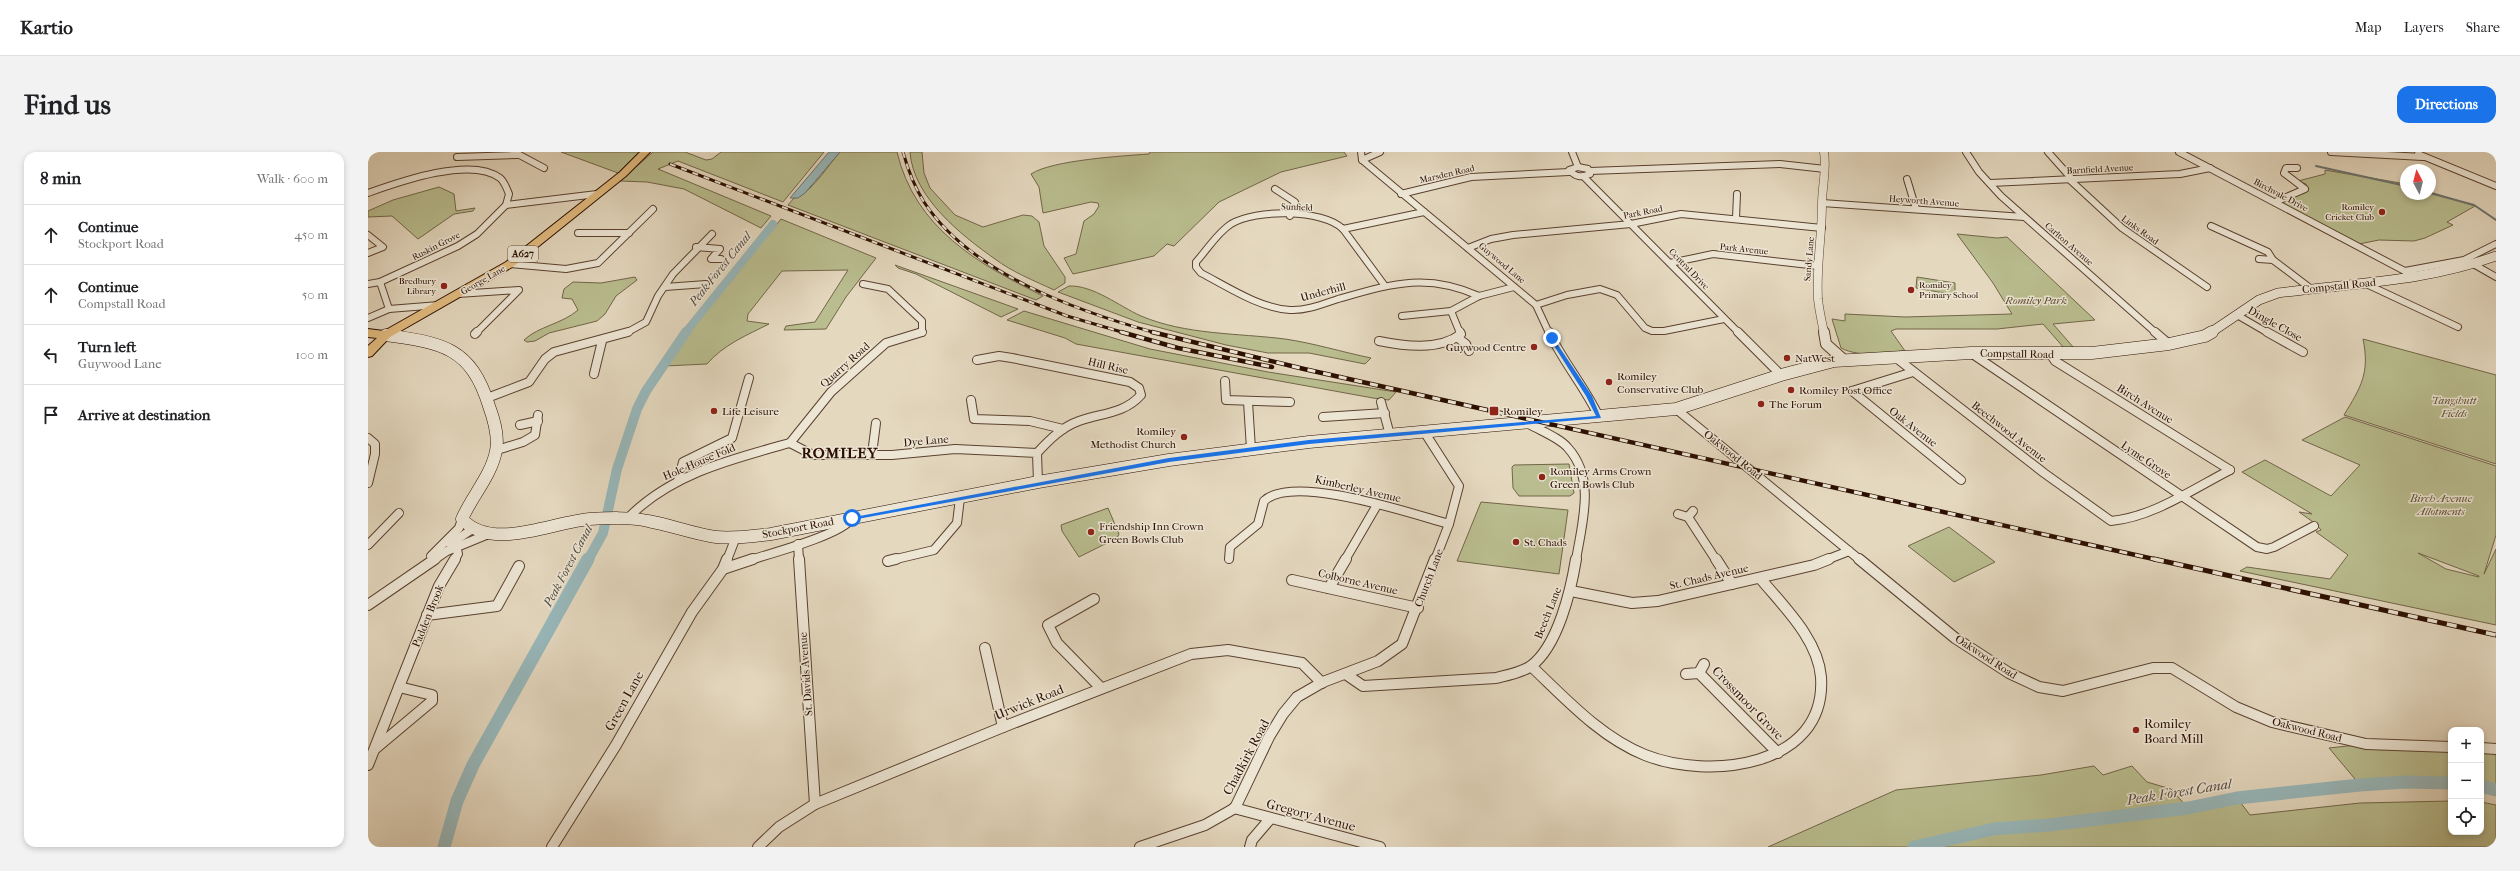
<!DOCTYPE html>
<meta charset="utf-8">
<style>
body{margin:0;font-family:"IM FELL French Canon",serif;background:#f2f2f2;color:#202124}
.controls{position:absolute;right:12px;bottom:12px;display:grid;overflow:hidden;border-radius:8px;box-shadow:0 2px 6px #0003}
.controls button{width:36px;height:36px;display:grid;place-items:center;padding:0;border:0;border-bottom:1px solid #e0e0e0;background:#fff;color:#202124;font:20px sans-serif}
.compass{position:absolute;left:2032px;top:12px;width:36px;height:36px;border-radius:50%;background:#fff;box-shadow:0 2px 6px #0003;rotate:353deg}
.stop{position:absolute;width:12px;height:12px;margin:-9px;border:3px solid #1a73e8;border-radius:50%;background:#fff}
.stop.end{background:#1a73e8;border-color:#fff;box-shadow:0 1px 4px #0008}
.list{margin:0;padding:0;list-style:none}
h2{display:flex;justify-content:space-between;align-items:center;height:52px;margin:0;padding:0 16px;font-size:17px}
h2 small{font-size:13px;font-weight:400;color:#757577}
.list li{display:grid;grid-template-columns:26px 1fr auto;gap:12px;align-items:center;box-sizing:border-box;height:60px;padding:0 16px;border-top:1px solid #e0e0e0}
.list b{display:block;font-size:15px;white-space:nowrap}
.list p{margin:0;font-size:13px;white-space:nowrap;color:#757577}
.list em{font-size:13px;font-style:normal;color:#757577}
.icon{flex:none;width:22px;height:22px;fill:none;stroke:currentColor;stroke-width:2;stroke-linecap:round;stroke-linejoin:round}
.map{position:relative;flex:none;width:2128px;height:695px;overflow:hidden;border-radius:12px}
header{display:flex;align-items:center;gap:24px;box-sizing:border-box;height:56px;padding:0 20px;background:#fff;border-bottom:1px solid #e0e0e0}
header strong{font-size:19px}
nav{display:flex;gap:22px;margin-inline-start:auto;font-size:14px}
.intro{display:flex;align-items:center;justify-content:space-between;box-sizing:border-box;height:96px;padding:0 24px}
h1{margin:0;font-size:28px}
.button{padding:10px 18px;border-radius:12px;background:#1a73e8;color:#fff;font-size:14px;font-weight:700}
main{display:flex;gap:24px;padding:0 24px}
aside{flex:1;background:#fff;border-radius:12px;box-shadow:0 2px 6px #0003}
.map>svg:first-child{display:block}
</style>
<header>
<strong>Kartio</strong>
<nav><a>Map</a><a>Layers</a><a>Share</a></nav>
</header>
<div class="intro"><h1>Find us</h1><a class="button">Directions</a></div>
<main>
<aside>
<h2>8 min<small>Walk · 600 m</small></h2>
<ul class="list">
<li><svg class="icon" aria-label="ahead" viewBox="0 0 24 24"><path d="M12 20V5M6 11l6-6 6 6"/></svg><div><b>Continue</b><p>Stockport Road</p></div><em>450 m</em></li>
<li><svg class="icon" aria-label="ahead" viewBox="0 0 24 24"><path d="M12 20V5M6 11l6-6 6 6"/></svg><div><b>Continue</b><p>Compstall Road</p></div><em>50 m</em></li>
<li><svg class="icon" aria-label="left" viewBox="0 0 24 24"><path d="M17 20v-9H6M10 6l-5 5 5 5"/></svg><div><b>Turn left</b><p>Guywood Lane</p></div><em>100 m</em></li>
<li><svg class="icon" aria-label="arrive" viewBox="0 0 24 24"><path d="M6 21V4h12l-3 4 3 4H6"/></svg><div><b>Arrive at destination</b></div></li>
</ul>
</aside>
<div class="map">
<svg width="2128" height="695" viewBox="0 0 2128 695">
<rect width="100%" height="100%" fill="#e4d8bf"/>
<filter id="stains"><feTurbulence type="fractalNoise" baseFrequency=".005" numOctaves="4"/><feColorMatrix values="0 0 0 0 .2 0 0 0 0 .09 0 0 0 0 .02 0 0 0 .5 -.17"/></filter>
<radialGradient id="worn" r=".72"><stop offset=".6" stop-color="#630" stop-opacity="0"/><stop offset="1" stop-color="#630" stop-opacity=".3"/></radialGradient>
<g fill="#b9bd8f" stroke="#726648" fill-rule="evenodd">
<path d="M193,0H271L250,21Z"/>
<path d="M285,0H317L338,8L344,7L353,0H456L415,50L310,9L290,17L403,64L393,76L316,37L279,30L252,29Z"/>
<path d="M472,0H529C547,76 610,112 675,144L668,148L420,53L426,46C440,45 462,11 472,0Z"/>
<path d="M542,0H554L556,21L562,36L587,63L615,75L655,63L664,64L671,70L676,94L697,125V131L686,138C667,129 644,120 627,107C593,83 545,45 542,0Z"/>
<path d="M782,0H976L979,4L913,20L851,50L806,94L799,92L786,104L705,122L696,106L708,102L716,69L726,62L731,54L730,51L723,50L675,61L671,35L663,22C684,8 755,4 781,2Z"/>
<path d="M1957,18L2038,32V42L2062,40L2107,54L2079,70L2085,73L2057,86L2046,89L2011,88L1991,92L1912,50L1939,37L1938,32L1930,29L1957,22Z"/>
<path d="M71,35L86,42L88,59L107,56L105,59L86,62L50,87L24,64L0,65V59L25,48Z"/>
<path d="M413,67L508,106L478,145L458,177L416,178L418,174L447,170L480,118L414,119L380,162L379,169L401,172C379,183 355,193 339,212L297,214L316,187Z"/>
<path d="M1589,82L1629,86L1639,85L1727,168L1685,172L1706,196H1696L1675,172L1629,177H1528L1523,179L1537,199C1516,200 1492,206 1473,196L1464,167L1477,169V162L1537,165L1644,162L1625,131Z"/>
<path d="M527,113L650,157L633,165L548,122L530,116Z"/>
<path d="M267,125L269,128L248,144L237,162L229,169L181,181L167,189L159,190L156,188C171,174 194,172 210,158L204,147L194,146L196,137L205,130L233,131Z"/>
<path d="M1549,125L1587,131V143L1548,136Z"/>
<path d="M701,134C725,133 751,154 773,164C818,183 869,181 917,187C945,191 974,200 1003,206L997,212L941,201H900L858,193L770,170L690,140Z"/>
<path d="M656,159L782,197L900,220L1028,240L1021,248L1005,246L708,192L697,186L639,168Z"/>
<path d="M1995,187L2128,223V312L1976,263C1993,235 2002,221 1995,187Z"/>
<path d="M1977,265L2128,314V383L2116,422L2128,397V473L1872,419L1879,415L1962,427L1980,403L1948,380L1953,378L1948,372L1931,360L1944,362L1874,320L1897,308L1963,344L1992,313L1934,288ZM2050,401L2111,424V425L2078,417Z"/>
<path d="M1201,312L1206,341L1202,344H1151L1145,336L1144,315L1146,313Z"/>
<path d="M1113,350L1200,358L1191,422L1089,409Z"/>
<path d="M740,356L751,382L749,386L711,405L694,379L693,373Z"/>
<path d="M1581,375L1627,410L1586,430L1540,394Z"/>
<path d="M1998,592L2083,595V631L2038,630L1992,633L1961,596Z"/>
<path d="M2113,596L2128,597V638L2113,634Z"/>
<path d="M1726,614L1735,623L1764,614L1779,630L1803,637L1820,656L1869,646L1882,663L1992,651L2083,649V680H2113V650L2128,653V695H1400L1528,638L1673,623Z"/>
</g>
<path fill="#98b8bb" stroke="#6d7470" d="M461,0H472L437,41L430,46H422Z"/>
<g fill="none" stroke-linecap="round" stroke-linejoin="round">
<g stroke="#6d7470" stroke-width="2">
<path d="M1948,14L2038,34"/>
<path d="M2062,41L2106,53L2128,68"/>
</g>
<path stroke="#98b8bb" stroke-width="8" d="M317,181L405,72"/>
<path stroke="#98b8bb" stroke-width="10" d="M220,408L235,381L249,317L269,257L278,239L318,180"/>
<g stroke="#98b8bb" stroke-width="13">
<path d="M2113,634L2128,638"/>
<path d="M76,695L89,649L105,613L220,407"/>
<path d="M1546,695L1626,677L1681,673L1820,656L1869,646L1992,633L2038,630L2083,631"/>
</g>
<g stroke="#5a4130" stroke-width="8">
<g id="minor-far2">
<path d="M146,0L176,16"/>
<path d="M993,0L994,8L1168,153L1181,181"/>
<path d="M1204,0L1210,15"/>
<path d="M1598,0L1611,20L1633,44L1788,181"/>
<path d="M1680,0L1704,27"/>
<path d="M1811,0L2048,125"/>
<path d="M1963,0L2055,5"/>
<path d="M2050,2L2128,34"/>
<path d="M89,5L149,3"/>
<path d="M994,8L1012,0"/>
<path d="M1210,15L1220,17L1222,22C1213,26 1208,25 1201,18Z"/>
<path d="M1222,19L1412,12L1457,17"/>
<path d="M1216,25L1371,181"/>
<path d="M1539,27L1548,57"/>
<path d="M1701,27L1754,76L1839,135"/>
<path d="M1622,31L1812,22L1842,16"/>
<path d="M907,37L927,50L922,64"/>
<path d="M0,41C31,30 103,4 132,26C136,29 139,37 141,42L138,53"/>
<path d="M1033,42L1103,25L1201,20"/>
<path d="M1907,50L1937,37L1916,21L1918,16H1929"/>
<path d="M1454,51L1656,65"/>
<path d="M1056,60L975,77C954,57 888,57 863,72C849,81 839,98 828,110V115L833,121C860,135 891,156 922,158C938,159 955,152 970,147C1023,132 1058,120 1111,144"/>
<path d="M1368,66L1369,42"/>
<path d="M1843,74L1900,100L1905,108"/>
<path d="M975,77L1017,134"/>
<path d="M210,81H261"/>
<path d="M0,83L15,95L0,101"/>
<path d="M328,95L352,97L343,107H353"/>
<path d="M1100,96L1123,87L1145,83L1263,72L1313,62L1454,76"/>
<path d="M1891,107L1905,108L1942,136"/>
<path d="M1302,111L1345,102L1450,114"/>
<path d="M142,112L198,117L230,111L285,57"/>
<path d="M2107,113L2128,125"/>
<path d="M2037,119L2096,108L2128,92"/>
<path d="M12,130L21,157"/>
<path d="M1996,131L2090,175"/>
<path d="M0,132L12,130L90,94L109,82L138,53L229,42"/>
<path d="M495,132L520,137L554,169V181"/>
<path d="M297,135L338,132"/>
<path d="M90,142L151,138L108,181"/>
<path d="M1168,153L1199,143L1232,137L1249,143L1277,176L1284,179H1296L1356,167"/>
<path d="M1869,163L1900,181"/>
<path d="M1034,164L1083,159"/>
<path d="M0,166L21,157L71,153"/>
<path d="M258,181L278,170L290,144L305,122L344,82"/>
<path d="M1092,181L1083,159L1111,144L1146,135"/>
</g>
</g>
<g stroke="#5a4130" stroke-width="10">
<g id="minor-far1">
<path d="M1181,180C1195,210 1217,235 1231,265"/>
<path d="M1370,180L1413,223"/>
<path d="M1787,180L1801,192"/>
<path d="M1899,180L1935,200"/>
<path d="M107,182L109,180"/>
<path d="M1090,186L1098,192L1101,199"/>
<path d="M1011,189C1036,194 1071,199 1093,182L1092,180"/>
<path d="M1603,201L1889,395L1899,397L1906,395L1946,374"/>
<path d="M1683,203L1687,209L1862,318"/>
<path d="M1527,205L1676,321L1743,369C1785,365 1825,337 1862,318"/>
<path d="M609,208L631,204L644,206L762,230L771,236L773,243C756,262 733,261 711,269C694,275 681,288 669,301"/>
<path d="M226,222L234,189"/>
<path d="M857,229L858,248L922,250"/>
<path d="M1484,239L1593,328"/>
<path d="M1484,239L1545,220"/>
<path d="M119,246L161,230L177,207L186,200L260,180"/>
<path d="M603,248L606,267L662,269L695,277"/>
<path d="M880,250L883,297"/>
<path d="M1013,250L1022,283"/>
<path d="M1308,257L1492,408"/>
<path d="M955,265L1017,261"/>
<path d="M1161,272C1173,279 1192,286 1200,296C1228,327 1214,371 1208,408"/>
<path d="M152,273L170,269"/>
<path d="M1057,281L1091,334L1081,372L1067,408"/>
<path d="M0,286L7,292V302L0,331"/>
<path d="M422,291L445,303H524L587,297L669,301L670,330"/>
<path d="M422,291L463,240L518,191L554,180"/>
<path d="M129,298L155,290L167,283L170,263"/>
<path d="M504,302L508,271"/>
<path d="M310,329L315,310L364,286L381,226"/>
<path d="M1325,359L1320,365L1348,408"/>
<path d="M1310,362L1320,365"/>
<path d="M259,367C302,322 364,307 422,291"/>
<path d="M82,392L103,378"/>
<path d="M430,392L431,408"/>
<path d="M0,393L31,361"/>
<path d="M63,404L91,376L94,367"/>
<path d="M861,407L862,395L890,372L896,349C925,321 1044,362 1081,372"/>
<path d="M66,408L79,399L118,383"/>
<path d="M86,408L90,402L88,394"/>
<path d="M359,408L368,385"/>
<path d="M382,408C401,402 476,382 484,366"/>
<path d="M524,408L566,398L589,371L592,346"/>
<path d="M977,408L1009,353"/>
<path d="M1458,408L1481,399"/>
</g>
</g>
<g stroke="#5a4130" stroke-width="12">
<g id="minor">
<path d="M431,407L447,652"/>
<path d="M1348,407L1364,432"/>
<path d="M1491,407L1587,486L1641,521L1671,535L1695,539L1785,516H1804L1868,555L1904,570L1998,592L2083,595"/>
<path d="M520,409L528,407"/>
<path d="M355,417L385,407"/>
<path d="M924,428L1050,456"/>
<path d="M961,436L978,407"/>
<path d="M1203,439L1264,451L1290,449L1446,413L1461,407"/>
<path d="M726,447L680,473L689,491L733,536"/>
<path d="M0,453L67,407"/>
<path d="M59,463L129,454L151,414"/>
<path d="M617,496L635,575"/>
<path d="M1163,514C1197,546 1232,585 1277,603C1340,628 1459,616 1453,525C1450,487 1415,454 1392,426"/>
<path d="M1331,521L1410,601"/>
<path d="M1318,522L1331,521L1336,512"/>
<path d="M979,523L995,534L1128,526C1140,523 1153,521 1163,514C1190,494 1203,438 1208,407"/>
<path d="M8,596L64,549V543L31,535"/>
<path d="M2113,596L2128,597"/>
<path d="M0,613L71,434L87,407"/>
<path d="M866,656L1012,695"/>
<path d="M184,695L248,593L324,460L355,417L359,407"/>
<path d="M390,695L411,675L447,652L635,575L823,502L860,498L934,511L954,531"/>
<path d="M772,695L837,673L867,656L901,585L915,562L929,545L955,530L1010,509L1034,492L1067,407"/>
<path d="M882,695L884,688L902,667"/>
</g>
</g>
<g stroke="#5a4130" stroke-width="9">
<path id="tertiary-far1" d="M1456,181C1454,170 1451,158 1450,147C1448,115 1454,84 1454,52C1454,34 1459,18 1456,0"/>
</g>
<g stroke="#5a4130" stroke-width="12">
<path id="tertiary" d="M1456,180L1458,192L1476,208"/>
</g>
<g stroke="#2c0f00" stroke-width="10">
<path id="secondary-far1" d="M1842,181L1891,148L1910,141C1984,131 2057,130 2128,104"/>
</g>
<g stroke="#2c0f00" stroke-width="13">
<path id="secondary" d="M18,183C74,191 103,195 121,254C126,268 131,284 128,299C123,324 104,344 94,367C124,400 184,370 222,367C241,366 261,365 280,369C303,373 325,382 348,385C366,387 385,384 403,382L670,330L801,308L941,290L1308,257L1413,223L1466,209L1603,201H1724L1801,192L1837,184L1844,180"/>
</g>
<g stroke="#2c0f00" stroke-width="2">
<path id="primary" d="M272,0H282L258,24L146,114L22,185L4,204L0,205V194L9,186L0,185V177L16,179L138,110L252,20Z"/>
</g>
<use href="#minor-far2" stroke="#ede6d5" stroke-width="6"/>
<use href="#minor-far1" stroke="#ede6d5" stroke-width="8"/>
<use href="#minor" stroke="#ede6d5" stroke-width="10"/>
<use href="#tertiary-far1" stroke="#ede6d5" stroke-width="8"/>
<use href="#tertiary" stroke="#ede6d5" stroke-width="10"/>
<use href="#secondary-far1" stroke="#ede6d5" stroke-width="9"/>
<use href="#secondary" stroke="#ede6d5" stroke-width="12"/>
<use href="#primary" fill="#e2bc80" fill-rule="evenodd"/>
<g stroke="#2c0f00" stroke-width="3">
<g id="rail-far2">
<path d="M535,0C540,18 546,34 556,50C603,122 709,159 788,181"/>
<path d="M302,12L699,164L757,181"/>
</g>
</g>
<g stroke="#2c0f00" stroke-width="4.5">
<g id="rail-far1">
<path d="M753,180L810,196L904,215"/>
<path d="M784,180L936,217L1790,408"/>
</g>
</g>
<g stroke="#2c0f00" stroke-width="5">
<path id="rail" d="M1786,407L2128,483"/>
</g>
<use href="#rail-far2" stroke="#ede6d5" stroke-width="2" stroke-dasharray="6" stroke-linecap="butt"/>
<use href="#rail-far1" stroke="#ede6d5" stroke-width="3" stroke-dasharray="8" stroke-linecap="butt"/>
<use href="#rail" stroke="#ede6d5" stroke-width="3.5" stroke-dasharray="10" stroke-linecap="butt"/>
</g>
<path fill="#1a73e8" d="M1184,184L1224,244L1233,266L941,292L801,310L484,368L481,366L801,306L941,288L1228,264L1218,244L1181,186Z"/>
<g fill="#8f2418" stroke="#ede6d5" stroke-width="1.5">
<circle cx="2014" cy="60" r="4"/>
<circle cx="76" cy="134" r="4"/>
<circle cx="1543" cy="138" r="4"/>
<circle cx="1166" cy="195" r="4"/>
<circle cx="1419" cy="206" r="4"/>
<circle cx="1241" cy="230" r="4"/>
<circle cx="1423" cy="238" r="4"/>
<circle cx="1393" cy="252" r="4"/>
<circle cx="346" cy="259" r="4"/>
<rect x="1121" y="254" width="10" height="10" rx="2"/>
<circle cx="816" cy="285" r="4"/>
<circle cx="1174" cy="325" r="4"/>
<circle cx="723" cy="380" r="4"/>
<circle cx="1148" cy="390" r="4"/>
<circle cx="1768" cy="578" r="4"/>
</g>
<g text-anchor="middle" dominant-baseline="central" stroke-width="3" stroke-linejoin="round" paint-order="stroke">
<g font-size="9" fill="#2c0f00" stroke="#ede6d5">
<text transform="translate(1732 17) rotate(-3)">Barnfield Avenue</text>
<text transform="translate(1079 22) rotate(-13)">Marsden Road</text>
<text transform="translate(1913 43) rotate(28)">Birchvale Drive</text>
<text transform="translate(1556 49) rotate(4)">Heyworth Avenue</text>
<text transform="translate(929 55) rotate(2)">Sunfield</text>
<text transform="translate(1275 60) rotate(-11)">Park Road</text>
<text transform="translate(1772 78) rotate(36)">Links Road</text>
<text transform="translate(1701 92) rotate(41)">Carlton Avenue</text>
<text transform="translate(68 94) rotate(-27)">Ruskin Grove</text>
<text transform="translate(1376 97) rotate(6)">Park Avenue</text>
<text transform="translate(1441 107) rotate(-85)">Sandy Lane</text>
<text transform="translate(1134 111) rotate(40)">Guywood Lane</text>
<text transform="translate(1321 117) rotate(46)">Central Drive</text>
<text transform="translate(115 128) rotate(-30)">George Lane</text>
</g>
<g font-size="9" fill="#2c0f00" stroke="#ede6d5" text-anchor="end">
<text x="2006" y="55">Romiley<tspan x="2006" dy="10">Cricket Club</tspan></text>
<text x="68" y="129">Bredbury<tspan x="68" dy="10">Library</tspan></text>
<text x="1551" y="133" text-anchor="start">Romiley<tspan x="1551" dy="10">Primary School</tspan></text>
</g>
<rect fill="#ede6d5" stroke="#665040" stroke-width="1" x="140" y="94" width="30" height="16" rx="3"/>
<g font-size="10" font-weight="bold" fill="#2c0f00">
<text x="155" y="102">A627</text>
</g>
<g font-size="11" fill="#2c0f00" stroke="#ede6d5">
<text transform="translate(1971 134) rotate(-6)">Compstall Road</text>
<text transform="translate(955 140) rotate(-15)">Underhill</text>
<text transform="translate(1907 172) rotate(29)">Dingle Close</text>
<text transform="translate(1649 202) rotate(1)">Compstall Road</text>
<text transform="translate(477 213) rotate(-42)">Quarry Road</text>
<text transform="translate(740 214) rotate(13)">Hill Rise</text>
<text transform="translate(1777 252) rotate(32)">Birch Avenue</text>
<text transform="translate(1545 275) rotate(38)">Oak Avenue</text>
<text transform="translate(1641 280) rotate(38)">Beechwood Avenue</text>
<text transform="translate(558 289) rotate(-5)">Dye Lane</text>
<text transform="translate(1365 303) rotate(39)">Oakwood Road</text>
<text transform="translate(1778 308) rotate(34)">Lyme Grove</text>
<text transform="translate(331 310) rotate(-23)">Hole House Fold</text>
<text transform="translate(990 337) rotate(13)">Kimberley Avenue</text>
<text transform="translate(430 376) rotate(-11)">Stockport Road</text>
<text transform="translate(1341 425) rotate(-13)">St. Chads Avenue</text>
<text transform="translate(1061 426) rotate(-69)">Church Lane</text>
<text transform="translate(990 430) rotate(13)">Colborne Avenue</text>
<text transform="translate(1180 461) rotate(-68)">Beech Lane</text>
<text transform="translate(60 464) rotate(-68)">Padden Brook</text>
<text transform="translate(1618 505) rotate(33)">Oakwood Road</text>
<text transform="translate(438 522) rotate(-94)">St. Davids Avenue</text>
<text transform="translate(1939 578) rotate(14)">Oakwood Road</text>
</g>
<g font-size="11" font-style="italic" fill="#5d4c32" stroke="#ede6d5">
<text x="1668" y="148">Romiley Park</text>
<text x="2086" y="248">Tangshutt<tspan x="2086" dy="13">Fields</tspan></text>
<text x="2073" y="346">Birch Avenue<tspan x="2073" dy="13">Allotments</tspan></text>
</g>
<g font-size="11" fill="#2c0f00" stroke="#ede6d5" text-anchor="start">
<text x="1158" y="195" text-anchor="end">Guywood Centre</text>
<text x="1427" y="206">NatWest</text>
<text x="1249" y="224">Romiley<tspan x="1249" dy="13">Conservative Club</tspan></text>
<text x="1431" y="238">Romiley Post Office</text>
<text x="1401" y="252">The Forum</text>
<text x="354" y="259">Life Leisure</text>
<text x="1135" y="259">Romiley</text>
<text x="808" y="279" text-anchor="end">Romiley<tspan x="808" dy="13">Methodist Church</tspan></text>
<text x="1182" y="319">Romiley Arms Crown<tspan x="1182" dy="13">Green Bowls Club</tspan></text>
<text x="731" y="374">Friendship Inn Crown<tspan x="731" dy="13">Green Bowls Club</tspan></text>
<text x="1156" y="390">St. Chads</text>
</g>
<g font-size="12" font-style="italic" fill="#524a41" stroke="#ede6d5">
<text transform="translate(352 117) rotate(-51)">Peak Forest Canal</text>
<text transform="translate(200 414) rotate(-62)">Peak Forest Canal</text>
</g>
<g font-size="13" fill="#2c0f00" stroke="#ede6d5">
<text transform="translate(256 549) rotate(-61)">Green Lane</text>
<text transform="translate(661 550) rotate(-22)">Urwick Road</text>
<text transform="translate(1380 551) rotate(46)">Crossmoor Grove</text>
<text transform="translate(878 605) rotate(-62)">Chadkirk Road</text>
<text transform="translate(943 663) rotate(15)">Gregory Avenue</text>
</g>
<g font-size="13" fill="#2c0f00" stroke="#ede6d5" text-anchor="start">
<text x="1776" y="571">Romiley<tspan x="1776" dy="15">Board Mill</tspan></text>
</g>
<g font-size="14" font-style="italic" fill="#524a41" stroke="#ede6d5">
<text transform="translate(1811 640) rotate(-9)">Peak Forest Canal</text>
</g>
<g font-size="15" font-weight="bold" letter-spacing="1" fill="#2c0f00" stroke="#ede6d5">
<text x="472" y="301">ROMILEY</text>
</g>
</g>
<rect width="100%" height="100%" filter="url(#stains)"/>
<rect width="100%" height="100%" fill="url(#worn)"/>
</svg>
<div class="controls">
<button>+</button>
<button>−</button>
<button><svg class="icon" aria-label="locate" viewBox="0 0 24 24"><circle cx="12" cy="12" r="6"/><path d="M12 2v4M12 18v4M2 12h4M18 12h4"/></svg></button>
</div>
<svg class="compass" viewBox="-18 -18 36 36"><path d="M0-13l5 13h-10z" fill="#e53935"/><path d="M0 13l5-13h-10z" fill="#757577"/></svg>
<div class="stop" style="left:484px;top:366px"></div>
<div class="stop end" style="left:1184px;top:186px"></div>
</div>
</main>
